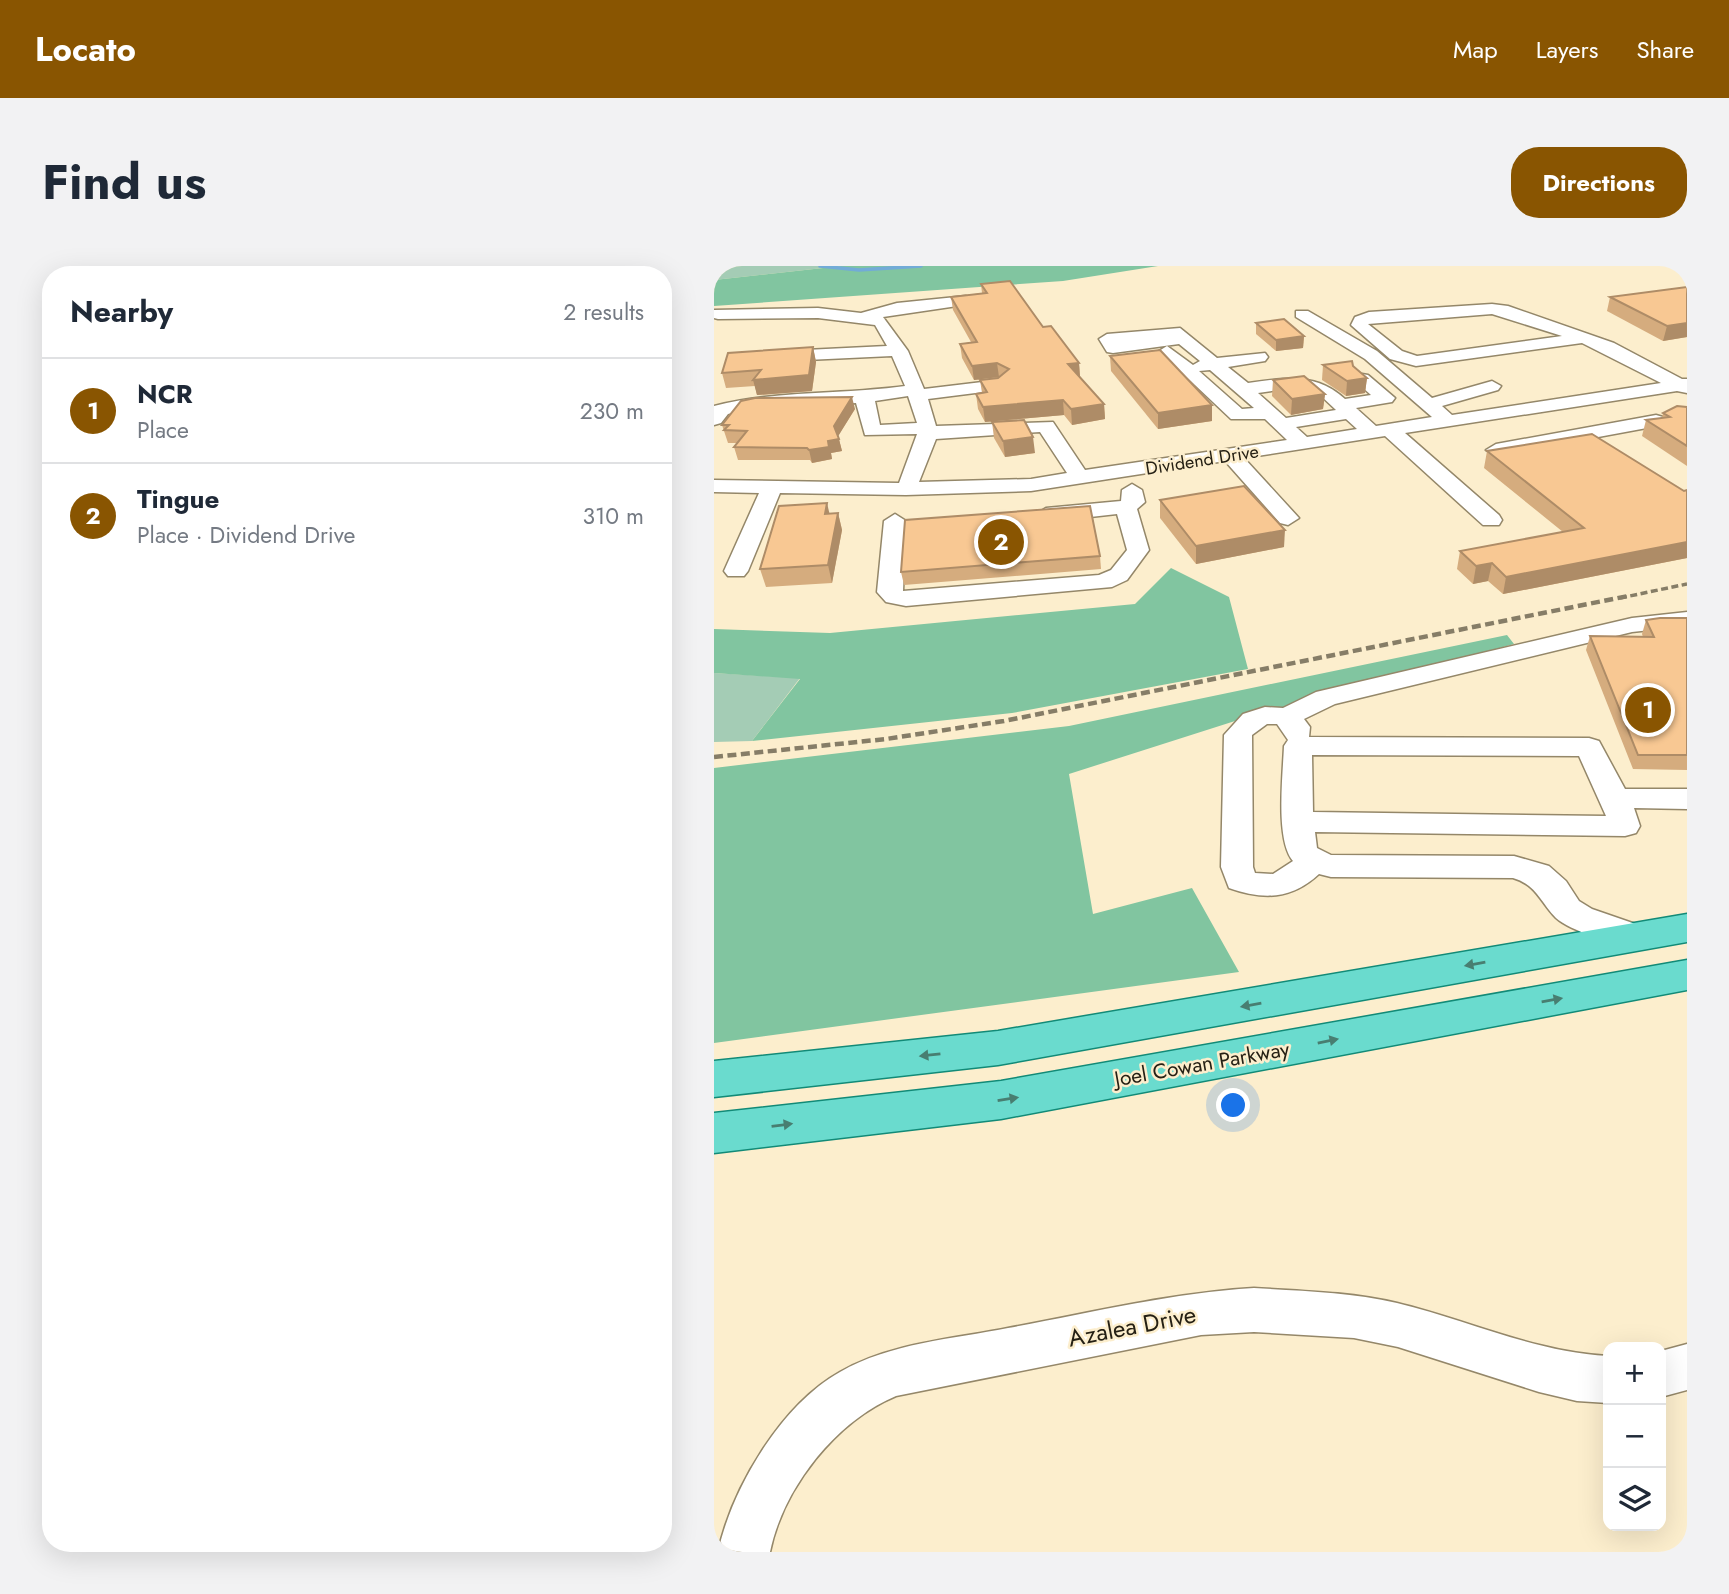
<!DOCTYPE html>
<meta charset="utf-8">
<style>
body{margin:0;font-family:Jost,sans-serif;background:#f2f2f3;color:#1f2937}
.controls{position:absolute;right:21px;bottom:21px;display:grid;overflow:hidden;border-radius:14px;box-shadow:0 7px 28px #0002}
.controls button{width:63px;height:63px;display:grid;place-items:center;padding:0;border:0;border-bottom:2px solid #e0e1e3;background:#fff;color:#1f2937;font:35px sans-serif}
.you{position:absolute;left:520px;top:840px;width:24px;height:24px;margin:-18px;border:5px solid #fff;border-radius:50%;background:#1a73e8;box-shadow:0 0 0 10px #1a73e833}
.badge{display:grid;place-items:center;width:46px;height:46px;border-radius:50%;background:#895501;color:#fff;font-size:23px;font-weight:700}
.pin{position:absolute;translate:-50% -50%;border:4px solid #fff;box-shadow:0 2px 7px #0006}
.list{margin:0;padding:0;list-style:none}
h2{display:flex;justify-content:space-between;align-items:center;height:91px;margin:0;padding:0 28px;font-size:30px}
h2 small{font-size:23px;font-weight:400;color:#747a83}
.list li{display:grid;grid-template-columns:46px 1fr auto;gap:21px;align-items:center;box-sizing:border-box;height:105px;padding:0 28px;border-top:2px solid #e0e1e3}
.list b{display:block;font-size:26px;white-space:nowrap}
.list p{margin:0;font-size:23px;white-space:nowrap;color:#747a83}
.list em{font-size:23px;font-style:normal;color:#747a83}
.icon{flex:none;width:38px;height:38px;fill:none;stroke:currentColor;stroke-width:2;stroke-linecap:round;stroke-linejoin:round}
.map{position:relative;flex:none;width:973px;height:1286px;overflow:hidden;border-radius:28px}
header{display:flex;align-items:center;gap:42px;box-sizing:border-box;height:98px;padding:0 35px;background:#895501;color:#fff}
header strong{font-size:33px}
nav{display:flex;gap:38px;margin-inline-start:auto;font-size:24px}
.intro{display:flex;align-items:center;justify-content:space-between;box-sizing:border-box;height:168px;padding:0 42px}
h1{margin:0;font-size:49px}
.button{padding:18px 32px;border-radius:28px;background:#895501;color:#fff;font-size:24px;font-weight:700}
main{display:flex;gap:42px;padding:0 42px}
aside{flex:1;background:#fff;border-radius:28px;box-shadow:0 7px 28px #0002}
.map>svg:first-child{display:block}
</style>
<header>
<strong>Locato</strong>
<nav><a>Map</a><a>Layers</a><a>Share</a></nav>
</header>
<div class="intro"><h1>Find us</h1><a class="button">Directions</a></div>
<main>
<aside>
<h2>Nearby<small>2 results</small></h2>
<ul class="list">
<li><span class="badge">1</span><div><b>NCR</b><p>Place</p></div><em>230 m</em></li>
<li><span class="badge">2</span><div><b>Tingue</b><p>Place · Dividend Drive</p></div><em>310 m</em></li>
</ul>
</aside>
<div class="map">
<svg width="973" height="1286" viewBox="0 0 973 1286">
<rect width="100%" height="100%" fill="#fceecd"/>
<g fill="#a4ccb5">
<path d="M0,0H127L0,14Z"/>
<path d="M0,407L86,412L38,475L0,476Z"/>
</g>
<g fill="#81c5a0">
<path d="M127,0H444L349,15L0,40V14Z"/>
<path d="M457,302L515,331L534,403L298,447L38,475L86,413L0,407V363L116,367L421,338Z"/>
<path d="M793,369L800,378L521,455L355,508L379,648L478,622L525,706L0,777V502L355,460Z"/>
</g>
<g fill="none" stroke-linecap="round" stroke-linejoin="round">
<path stroke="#72abd7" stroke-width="3.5" d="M106,0L145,4L207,0"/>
<g stroke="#948769" stroke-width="3">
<g id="minor">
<path d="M252,30L260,35L257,38L169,51L194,85L210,123L285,114L294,119L285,124L214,133L222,160L339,156L371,204L573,174L551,153H517L445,85L453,80L479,99L486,95L465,78L399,87L393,86L385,73L393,68L466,62L503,92L551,87L554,91L551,95L514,101L534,117C571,112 602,106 631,133L657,129L639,113L648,108L654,109L681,132L678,136L642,142L662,160L718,151L651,93L582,51V45H594L663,85L718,132L778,115L787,120L784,124L728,140L738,149L947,117L868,77L702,100L676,93L637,59L641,51L655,46L778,38L794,40L900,77L968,113H973V127L963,125L691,167L785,249L788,254L785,259H769L671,170L530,192L585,252L574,259L566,257L511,195L317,225L192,229L66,227L34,305L30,310H14L10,305L45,227L0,226V214L185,217L203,168L151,169L142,137L44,141L14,148L7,157L0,159V140C64,124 126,129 191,120L178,90L71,95L62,90L71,85L173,80L161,59L104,52L4,53L0,52V44L104,42L147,47L183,37ZM778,48L848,70L703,90L688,85L654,58ZM496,104L540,142L528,143L485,105ZM584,121L605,128L622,144L572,152L544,127ZM194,130L203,157L166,159L161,135ZM632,153L643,163L593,171L582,161ZM326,166L353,207L317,213L205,216L222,173Z"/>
<path d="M942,149L949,151L951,155L949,159L782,190L772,184L782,178Z"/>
<path d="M418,218L428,224L431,236L423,243L435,284L413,314L398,321L192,340L172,336L163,326L170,255L181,248L192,255L189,325L385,309L397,304L413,284L403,248L332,256L321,249L332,242L407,235L408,224Z"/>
<path d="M973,346V360L918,366L621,438L590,453L596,461L595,471L875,472L885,475L911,523H973V543L920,542L926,560L922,567L911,570L601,566L603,582L617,589L800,590L835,600L852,615L865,635L878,643L933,662L938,671L933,680C915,685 856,665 842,652C826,636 823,619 799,612L617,611L605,608C577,634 549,634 515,622L507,601L510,469L529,448L551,441L569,442L602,426L918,352ZM553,458H563L574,474L570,480C569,508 561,574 579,595L559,608L541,607L539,601L538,469ZM598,489L865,490L892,550L599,546Z"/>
<path d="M540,1022C588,1025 636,1026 683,1037C754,1054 820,1086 894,1090V1137L863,1135L825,1126L684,1081L640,1072L540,1066L487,1069L182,1130C122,1155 69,1222 56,1286H4C18,1222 67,1139 126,1106C176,1077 239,1073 294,1062C376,1047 457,1027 540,1022Z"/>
<path d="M973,1078V1124L947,1131V1085Z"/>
</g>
</g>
<g stroke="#128a77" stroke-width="3">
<g id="major">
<path d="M973,648V676L284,799L0,831V795L284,765Z"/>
<path d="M973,694V724L287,853L0,887V847L287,815Z"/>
</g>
</g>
<use href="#minor" fill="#fff" fill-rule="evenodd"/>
<use href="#major" fill="#6adbce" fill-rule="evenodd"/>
<path stroke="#867d67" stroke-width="3.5" stroke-dasharray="7 3.5" stroke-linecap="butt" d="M906,332L973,318"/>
<path stroke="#867d67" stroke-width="4.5" stroke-dasharray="9 4.5" stroke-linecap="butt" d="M0,491L172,473L290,455L914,330"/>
</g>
<g fill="#d5ac7e">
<path d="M267,18L329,61L365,97L366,111L390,138L391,153L358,159L350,149L271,156L264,143L262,128L268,127L266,114L285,111L260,114L248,92L246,78L257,76L239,44L237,31L268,27Z"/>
<path d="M973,21V71L949,75L893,45L896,31Z"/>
<path d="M542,57L590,70L589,82L562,85L542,68Z"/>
<path d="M99,81L102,96L98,125L43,129L41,120L12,122L8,107Z"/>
<path d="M396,90L498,155L444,163L397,105Z"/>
<path d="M609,99L653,112L651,127L632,130L608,114Z"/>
<path d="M559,114L611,128L609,143L577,149L558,130Z"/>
<path d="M973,141V200L928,170L932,154L948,152L949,147Z"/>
<path d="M141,143L124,170L128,185L117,187L118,193L98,197L96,194H24L20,181L24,177H14L8,159Z"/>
<path d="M278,156L321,187L291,191L280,172Z"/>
<path d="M773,185L970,225L973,224V292L789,328L774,315L759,318L743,303L746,285L849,266L770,202Z"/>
<path d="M446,234L570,281L482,298L446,252Z"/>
<path d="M124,247L128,264L118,317L52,321L46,303L116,248Z"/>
<path d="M386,290L387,303L190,319L187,306Z"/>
<path d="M973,352V504L919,503L872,384L876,370L929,371L928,368L932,354Z"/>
</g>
<g fill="#ae8c67">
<path d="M973,57V71L949,75L953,60Z"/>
<path d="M590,70L589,82L562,85V74Z"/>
<path d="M99,81L102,96L98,125L43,129L39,114Z"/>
<path d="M283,97L285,111L260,114L258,100Z"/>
<path d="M365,97L366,111L354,98Z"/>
<path d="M653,112L651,127L632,130L633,115Z"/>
<path d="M611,128L609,143L577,149L578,133Z"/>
<path d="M138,131L141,143L123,172L120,160Z"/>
<path d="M349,134L350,149L271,156L269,141Z"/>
<path d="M390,138L391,153L358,159L357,143Z"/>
<path d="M498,139V155L444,163V147Z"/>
<path d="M319,171L321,187L291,191L289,175Z"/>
<path d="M125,173L128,185L117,187L118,193L98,197L95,184L114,175Z"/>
<path d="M113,237L117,254L111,248Z"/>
<path d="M124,247L128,264L118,317L114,299Z"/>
<path d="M571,264L570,281L482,298V280Z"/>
<path d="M973,276V292L789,328L792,311Z"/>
<path d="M778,297L774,315L759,318L762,300Z"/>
</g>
<g fill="#f8c893" stroke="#ae8c67" stroke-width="2">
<path d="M296,15L329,61L337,60L365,97L354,98L390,138L357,143L349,134L269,141L262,128L273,126L266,114L284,112L295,103L283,97L258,100L246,78L263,76L237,31L273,27L267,18Z"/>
<path d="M973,21V57L953,60L896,31Z"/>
<path d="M570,53L590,70L562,74L542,57Z"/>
<path d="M99,81L95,109L39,114L47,104L8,107L14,87Z"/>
<path d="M446,84L498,139L444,147L396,90Z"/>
<path d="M638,95L639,100L653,112L633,115L609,99Z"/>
<path d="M590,110L611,128L578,133L559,114Z"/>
<path d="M138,131L120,160L125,173L114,175L115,181L95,184L93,182L20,181L33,165L10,164L15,159H8L27,135L41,132Z"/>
<path d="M963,140L973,141V180L932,154L956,151L949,147Z"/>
<path d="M310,154L319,171L289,175L278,156Z"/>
<path d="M878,168L970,225L973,224V276L792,311L778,297L762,300L746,285L870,262L773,185Z"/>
<path d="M530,220L571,264L482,280L446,234Z"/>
<path d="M113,237L111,248L124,247L114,299L46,303L65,240Z"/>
<path d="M376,240L386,290L187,306L191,254Z"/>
<path d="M946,352H973V489H924L876,370L940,371L932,354Z"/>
</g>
<defs><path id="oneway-solid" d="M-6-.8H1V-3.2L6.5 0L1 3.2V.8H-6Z" transform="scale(1.75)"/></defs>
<g fill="#487e71">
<use href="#oneway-solid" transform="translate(761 698) rotate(170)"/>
<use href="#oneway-solid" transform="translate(838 734) rotate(-10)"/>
<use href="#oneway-solid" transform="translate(537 739) rotate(170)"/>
<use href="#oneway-solid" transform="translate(614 775) rotate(-12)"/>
<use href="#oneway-solid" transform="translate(216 789) rotate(174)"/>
<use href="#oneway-solid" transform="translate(294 833) rotate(-9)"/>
<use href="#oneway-solid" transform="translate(68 859) rotate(-7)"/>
</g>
<g text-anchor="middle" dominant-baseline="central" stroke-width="5" stroke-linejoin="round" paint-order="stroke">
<g font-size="18" fill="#252014" stroke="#fceecd">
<text transform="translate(488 194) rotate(-9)">Dividend Drive</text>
</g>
<g font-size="21" fill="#252014" stroke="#fceecd">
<text transform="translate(488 798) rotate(-10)">Joel Cowan Parkway</text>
</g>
<g font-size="24" fill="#252014" stroke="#fceecd">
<text transform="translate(418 1060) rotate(-11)">Azalea Drive</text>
</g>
</g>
</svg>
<div class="controls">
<button>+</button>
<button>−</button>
<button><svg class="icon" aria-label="layers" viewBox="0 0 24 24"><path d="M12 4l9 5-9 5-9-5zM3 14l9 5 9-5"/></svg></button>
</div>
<div class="you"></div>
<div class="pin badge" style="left:934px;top:444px">1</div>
<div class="pin badge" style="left:287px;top:276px">2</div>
</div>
</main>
